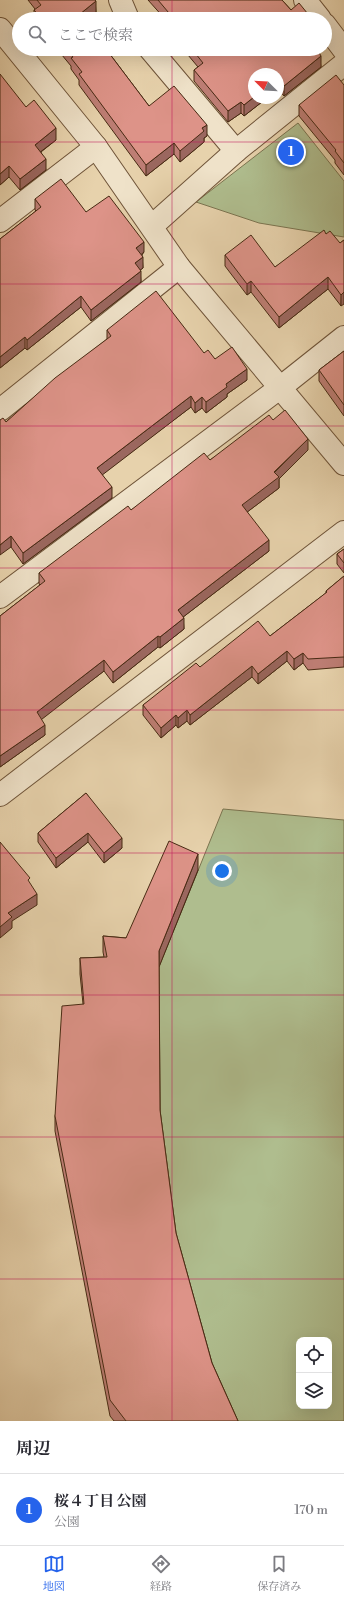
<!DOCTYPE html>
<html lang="ja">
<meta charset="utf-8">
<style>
body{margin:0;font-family:"Libre Bodoni","Noto Serif JP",serif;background:#f2f2f3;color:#2b2b33}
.controls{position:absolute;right:12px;bottom:12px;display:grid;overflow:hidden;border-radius:8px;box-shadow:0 4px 16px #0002}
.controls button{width:36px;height:36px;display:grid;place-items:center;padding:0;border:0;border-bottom:1px solid #e1e1e2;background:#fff;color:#2b2b33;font:20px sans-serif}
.compass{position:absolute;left:248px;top:68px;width:36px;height:36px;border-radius:50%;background:#fff;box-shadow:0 4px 16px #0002;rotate:294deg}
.you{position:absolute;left:222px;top:871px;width:14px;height:14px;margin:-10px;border:3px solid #fff;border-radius:50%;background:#1a73e8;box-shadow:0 0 0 6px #1a73e833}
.badge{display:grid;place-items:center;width:26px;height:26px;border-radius:50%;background:#2563eb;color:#fff;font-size:13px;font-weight:700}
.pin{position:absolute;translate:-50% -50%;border:2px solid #fff;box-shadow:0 1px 4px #0006}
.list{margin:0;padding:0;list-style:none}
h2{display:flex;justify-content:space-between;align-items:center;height:52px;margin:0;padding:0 16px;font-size:17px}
h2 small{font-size:13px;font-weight:400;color:#7c7c81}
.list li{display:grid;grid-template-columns:26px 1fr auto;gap:12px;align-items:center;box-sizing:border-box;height:72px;padding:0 16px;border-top:1px solid #e1e1e2}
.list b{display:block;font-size:15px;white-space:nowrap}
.list p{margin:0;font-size:13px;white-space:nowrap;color:#7c7c81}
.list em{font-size:13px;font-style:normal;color:#7c7c81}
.icon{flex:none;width:22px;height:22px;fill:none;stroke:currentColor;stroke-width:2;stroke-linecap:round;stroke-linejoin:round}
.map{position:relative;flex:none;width:344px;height:1421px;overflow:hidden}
.search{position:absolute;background:#fff;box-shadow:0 4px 16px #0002;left:12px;right:12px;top:12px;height:44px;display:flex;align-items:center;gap:10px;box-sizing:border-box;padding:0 14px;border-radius:22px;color:#7c7c81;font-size:15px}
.sheet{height:124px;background:#fff}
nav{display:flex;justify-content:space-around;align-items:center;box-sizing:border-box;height:56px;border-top:1px solid #e1e1e2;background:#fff;font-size:11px;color:#7c7c81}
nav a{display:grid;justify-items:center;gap:2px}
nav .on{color:#2563eb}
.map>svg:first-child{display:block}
</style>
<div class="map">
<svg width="344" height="1421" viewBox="0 0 344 1421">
<rect width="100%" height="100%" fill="#e7d2ac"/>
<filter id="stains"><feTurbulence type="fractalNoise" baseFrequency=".005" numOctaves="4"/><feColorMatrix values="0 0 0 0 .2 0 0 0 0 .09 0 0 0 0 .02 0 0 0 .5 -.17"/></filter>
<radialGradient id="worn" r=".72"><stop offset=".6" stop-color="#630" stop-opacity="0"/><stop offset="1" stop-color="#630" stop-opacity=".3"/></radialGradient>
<g fill="#afbd8e" stroke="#7b7450" fill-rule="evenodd">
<path d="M298,123L344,181V237L259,223L196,202Z"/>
<path d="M223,809L344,820V1421H231L212,1379L176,1249L160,1125L159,967ZM299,1340H329V1406H299Z"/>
</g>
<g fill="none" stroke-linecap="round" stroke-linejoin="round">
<g stroke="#6f5439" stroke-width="24">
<g id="minor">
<path d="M120,0L128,19"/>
<path d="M305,0L320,19"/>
<path d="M325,25L344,50"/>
<path d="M0,29L96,147L179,267L344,464"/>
<path d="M150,49L236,151"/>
<path d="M0,221L96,147"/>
<path d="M152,226L236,151L344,64"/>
<path d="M0,410L179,267"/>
<path d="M0,597L281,387L344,337"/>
<path d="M0,795L344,532"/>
</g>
</g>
<use href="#minor" stroke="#efe2c9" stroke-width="22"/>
</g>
<g fill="#be7e75" stroke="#472a13">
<path d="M28,0H95L96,12L87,19H34V10L35,9Z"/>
<path d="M148,0H282L291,10L312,19H165Z"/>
<path d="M57,49H106L149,106L207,136L204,138V142L180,162L174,154L146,176L79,85V80L71,69V66Z"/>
<path d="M183,49H322L319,52L321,67L284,96L278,89V74L254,98H267L244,116L241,113L228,122L194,81V70L198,67Z"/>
<path d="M344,85V175L335,163V160L299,116V105Z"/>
<path d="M26,107L56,140L41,152L46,170L20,190L9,177L0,185Z"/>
<path d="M35,199L86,212L144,252L142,255L143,268L140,270L141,282L91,321L81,307L27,350L25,348L0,368V239L36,211L35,210Z"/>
<path d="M326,234L340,243L344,240L341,306L328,289L279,328L251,292L247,295L225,266V255L275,267Z"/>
<path d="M107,330L204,353L215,359L247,380L227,394V397L206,413L202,408L195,413L191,407L102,474L112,498L23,564L11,547L6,422L107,340Z"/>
<path d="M344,351V416L319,381V370Z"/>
<path d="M273,420L308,450L279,479V488L247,512L269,551L183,617L184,629L160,648L158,647L113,683L104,671L41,719L45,735L0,767V616L40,585L39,584V573L131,510Z"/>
<path d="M344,549V573L337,564V554Z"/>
<path d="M344,576V667L308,670L303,663L294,670L287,661L258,684L252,677L190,725L187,721L178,728L176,725L161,738L143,715V705L200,667L270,636L326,593V591Z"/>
<path d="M86,793L122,848L104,863L88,842L56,868L38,842V833Z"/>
<path d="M198,870L159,966L160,1110L176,1233L212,1363L238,1421H114L110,1416L55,1131V1116L83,1004L80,974V958L104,957L103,952V936L126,938Z"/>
</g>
<g fill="#9b675f" stroke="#472a13">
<path d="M96,1V12L87,19H80V14Z"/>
<path d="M314,49H322L314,56Z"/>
<path d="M321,56V67L284,96V86Z"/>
<path d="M254,97V98H267L244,116V105Z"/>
<path d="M241,102V113L228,122V111Z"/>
<path d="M207,125V136L204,138V142L180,162V151L202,128Z"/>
<path d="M56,128V140L35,156V145Z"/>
<path d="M174,143V154L146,176V165Z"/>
<path d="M46,159V170L20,190V179Z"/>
<path d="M9,166V177L0,185V174Z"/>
<path d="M144,242V252L136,259V248Z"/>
<path d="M143,257V268L135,274V263Z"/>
<path d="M141,271V282L91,321V310Z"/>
<path d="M328,277V289L279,328V317Z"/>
<path d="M251,281V292L247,295V284Z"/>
<path d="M344,292V304L341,306V295Z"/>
<path d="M81,296V307L27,350V340Z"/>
<path d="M25,337V348L0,368V357Z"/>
<path d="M247,369V380L227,394V397L206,413V402L226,384Z"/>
<path d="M191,396V407L97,479V468Z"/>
<path d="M202,397V408L195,413V403Z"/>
<path d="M308,439V450L279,479V488L242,516V505Z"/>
<path d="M112,487V498L23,564V553Z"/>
<path d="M11,536V547L0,555V545Z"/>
<path d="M269,540V551L178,621V610Z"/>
<path d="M184,618V629L160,648V637Z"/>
<path d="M158,636V647L113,683V672Z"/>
<path d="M287,651V661L258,684V674Z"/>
<path d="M303,653V663L294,670V659Z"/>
<path d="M104,660V671L37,723V712Z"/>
<path d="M252,666V677L190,725V715Z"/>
<path d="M187,710V721L178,728V718Z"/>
<path d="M176,715V725L161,738V728Z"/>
<path d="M45,725V735L0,767V756Z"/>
<path d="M88,833V842L56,868V858Z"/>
<path d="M122,838V848L104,863V853Z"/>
<path d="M198,854V870L159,967V951Z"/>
<path d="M37,894V905L12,921V928L0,938V927L8,913Z"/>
</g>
<g fill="#dd9388" stroke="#472a13">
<path d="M37,0H95L96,1L80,14L84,19H42L34,10L41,5Z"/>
<path d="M158,0H282L291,10L299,3L312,19H174Z"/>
<path d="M66,49H106L149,106L174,86L207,125L202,128L204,131L180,151L174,143L146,165L79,74L82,72L71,58L73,57Z"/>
<path d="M192,49H317L321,56L284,86L278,78V74H254V97L244,105L241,102L228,111L194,70L203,63Z"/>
<path d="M0,74L26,107L34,100L56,128L35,145L46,159L20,179L9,166L0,174Z"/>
<path d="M336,75L344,85V163L335,151L336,150L299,105Z"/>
<path d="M61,179L86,212L109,196L144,242L136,248L143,257L135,263L141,271L91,310L81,296L27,340L25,337L0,357V239L41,207L35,199Z"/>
<path d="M324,230L326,234L330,231L340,243L344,240V292L341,295L328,277L279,317L251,281L247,284L225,255L251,235L275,267Z"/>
<path d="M156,291L204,353L208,350L215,359L232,347L247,369L226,384L227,387L206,402L202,397L195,403L191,396L97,468L112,487L23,553L11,536L0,545V420L3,418L6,422L55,378L111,336L107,330Z"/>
<path d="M344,351V405L319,370Z"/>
<path d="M285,410L308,439L274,472L279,477L242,505L269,540L178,610L184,618L160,637L158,636L113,672L104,660L37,712L45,725L0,756V616L45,581L39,573L128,506L131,510L204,453L210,460L269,415L273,420Z"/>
<path d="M344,549V563L337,554Z"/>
<path d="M344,576V657L308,659L303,653L294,659L287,651L258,674L252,666L190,715L187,710L178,718L176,715L161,728L143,705L196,663L200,667L258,621L270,636L327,592L326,591Z"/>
<path d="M86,793L122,838L104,853L88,833L56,858L38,833Z"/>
<path d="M169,841L198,854L159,951L160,1110L176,1233L212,1363L238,1421H126L110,1400L55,1116L62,1006L84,1004L80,958L107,957L103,936L126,938Z"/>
<path d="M0,842L30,878L28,880L37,894L8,913L12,917L0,927Z"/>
</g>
<path fill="none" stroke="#c2185b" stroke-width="1" stroke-opacity="0.55" d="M172,0V19M172,49V1421M0,142H344M0,284H344M0,426H344M0,568H344M0,710H344M0,853H344M0,995H344M0,1137H344M0,1279H344"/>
<rect width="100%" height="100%" filter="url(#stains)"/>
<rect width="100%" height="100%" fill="url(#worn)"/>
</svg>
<div class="controls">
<button><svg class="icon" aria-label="locate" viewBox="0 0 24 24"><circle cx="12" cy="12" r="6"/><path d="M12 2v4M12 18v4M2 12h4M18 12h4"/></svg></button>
<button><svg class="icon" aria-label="layers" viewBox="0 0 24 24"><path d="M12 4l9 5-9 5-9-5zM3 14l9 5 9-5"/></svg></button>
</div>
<svg class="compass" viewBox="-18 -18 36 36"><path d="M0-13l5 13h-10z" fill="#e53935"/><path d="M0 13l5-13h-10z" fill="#7c7c81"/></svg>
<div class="you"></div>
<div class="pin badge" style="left:291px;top:152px">1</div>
<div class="search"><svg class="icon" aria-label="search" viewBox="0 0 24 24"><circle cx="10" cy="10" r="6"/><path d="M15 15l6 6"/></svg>ここで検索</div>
</div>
<section class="sheet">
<h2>周辺<small></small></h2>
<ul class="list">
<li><span class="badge">1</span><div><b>桜４丁目 公園</b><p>公園</p></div><em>170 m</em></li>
</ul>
</section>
<nav>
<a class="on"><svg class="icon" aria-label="map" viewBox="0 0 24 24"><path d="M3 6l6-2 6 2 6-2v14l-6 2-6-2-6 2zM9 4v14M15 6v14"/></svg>地図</a>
<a><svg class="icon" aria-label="directions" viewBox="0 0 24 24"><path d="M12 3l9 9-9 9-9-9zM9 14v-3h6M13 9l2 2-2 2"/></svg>経路</a>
<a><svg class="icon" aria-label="saved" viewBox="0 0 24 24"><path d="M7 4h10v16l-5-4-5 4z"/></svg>保存済み</a>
</nav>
